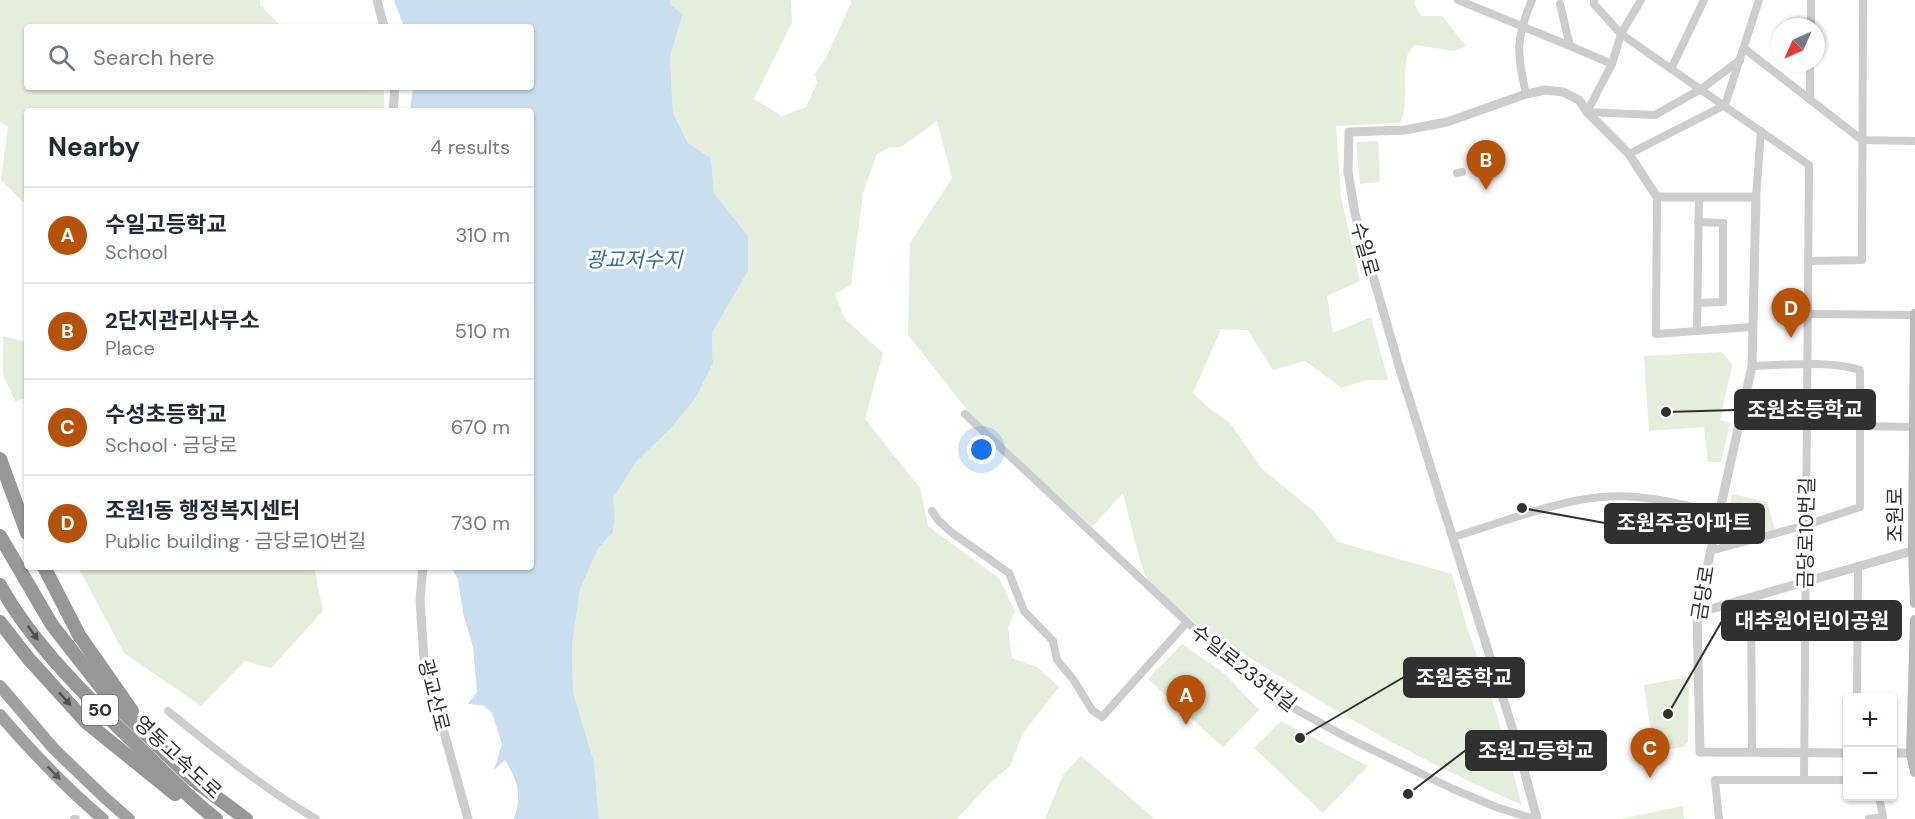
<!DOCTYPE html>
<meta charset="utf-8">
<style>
body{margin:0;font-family:"DM Sans","Noto Sans KR",sans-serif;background:#f6f6f7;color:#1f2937}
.controls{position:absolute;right:18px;bottom:18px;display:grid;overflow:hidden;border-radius:6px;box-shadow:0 2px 4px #0004}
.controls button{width:54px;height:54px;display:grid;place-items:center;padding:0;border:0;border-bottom:2px solid #e0e1e3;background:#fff;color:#1f2937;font:30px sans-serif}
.compass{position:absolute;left:1771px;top:18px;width:54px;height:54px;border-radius:50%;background:#fff;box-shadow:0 2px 4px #0004;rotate:225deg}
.you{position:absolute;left:982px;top:450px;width:21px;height:21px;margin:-15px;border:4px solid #fff;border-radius:50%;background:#1a73e8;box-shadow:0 0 0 9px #1a73e833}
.badge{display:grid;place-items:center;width:39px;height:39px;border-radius:50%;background:#b45309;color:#fff;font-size:20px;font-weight:700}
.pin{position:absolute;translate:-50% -50px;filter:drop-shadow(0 2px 3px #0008)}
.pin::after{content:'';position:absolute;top:32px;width:21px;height:18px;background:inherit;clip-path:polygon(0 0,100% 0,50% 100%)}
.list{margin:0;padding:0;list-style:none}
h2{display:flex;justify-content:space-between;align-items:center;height:78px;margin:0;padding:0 24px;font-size:26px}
h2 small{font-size:20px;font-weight:400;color:#747a83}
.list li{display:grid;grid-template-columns:39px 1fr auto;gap:18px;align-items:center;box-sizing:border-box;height:96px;padding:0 24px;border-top:2px solid #e0e1e3}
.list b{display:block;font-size:22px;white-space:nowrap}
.list p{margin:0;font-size:20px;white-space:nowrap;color:#747a83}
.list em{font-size:20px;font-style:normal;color:#747a83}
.icon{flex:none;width:33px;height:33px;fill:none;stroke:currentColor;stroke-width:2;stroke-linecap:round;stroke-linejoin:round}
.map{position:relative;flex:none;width:1915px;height:819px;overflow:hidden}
.search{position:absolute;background:#fff;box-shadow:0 2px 4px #0004;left:24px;top:24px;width:510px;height:66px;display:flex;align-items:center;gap:15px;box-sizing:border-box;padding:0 21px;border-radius:6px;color:#747a83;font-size:22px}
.panel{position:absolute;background:#fff;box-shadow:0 2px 4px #0004;left:24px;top:108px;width:510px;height:462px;border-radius:6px}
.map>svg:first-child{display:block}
</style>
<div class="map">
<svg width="1915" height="819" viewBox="0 0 1915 819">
<rect width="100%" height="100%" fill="#fff"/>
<g fill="#e5eddd">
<path d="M0,0H260V5L282,27H27V87H384V111H27V206L1,180L8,127L0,122Z"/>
<path d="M670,0H791L792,23L754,99L782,116L806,107L817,83L815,74L827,56L851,3L850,0H1415L1414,3L1421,16H1442L1466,46L1454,51L1415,45C1412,48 1408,52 1407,57C1402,78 1410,102 1400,123L1336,126L1341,197L1360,281L1327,296L1333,333L1371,317L1388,380H1366L1342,388L1305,361L1273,370L1248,330L1221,329L1193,393L1209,408L1230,423L1262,469L1313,510L1338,542L1452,574L1466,624L1497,715L1522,805C1432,767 1348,719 1265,667C1228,644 1176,615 1148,580C1141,571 1127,509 1123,493L1092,527L972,416L908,335L910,243L952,178L937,121L901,147L889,148L877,154L863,193L851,285L835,294L845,319L883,353L865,419L920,488L928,526L999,578L1015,611L1008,628L1012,658L1037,667L1059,687L1023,733L1010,766L990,783L957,819H599L594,762L573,692L572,646L580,589L598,549L613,532L615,515L612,498L636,462L670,429L713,363L712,333L748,271V236L714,193L711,158L688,143L673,113L670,56L683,14L671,5Z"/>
<path d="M1378,141L1380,182L1360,184L1356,142Z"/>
<path d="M3,336L27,342V398L15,401L3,374Z"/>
<path d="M1722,352L1732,365L1720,420L1730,423L1721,462H1708L1704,427L1649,431L1644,356Z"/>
<path d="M1732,494L1767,502L1775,529L1726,542L1723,539Z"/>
<path d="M78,567H314L323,611L271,668L245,661L201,706L124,653Z"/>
<path d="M1182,644L1225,674L1259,710L1223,747L1148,679Z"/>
<path d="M1689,677L1688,742L1683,747L1654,752L1644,685Z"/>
<path d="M1281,721L1368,766L1323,813L1254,748Z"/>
<path d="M1081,756L1155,819H1045L1063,775Z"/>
<path d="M1683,806L1684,819H1621Z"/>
</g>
<path fill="#c9deee" d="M394,0H670L671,5L683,14L670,56L673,113L688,143L711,158L714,193L748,236V271L712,333L713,363L695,399L670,429L636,462L613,498L615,515L613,532L598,549L580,589L572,646L573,692L594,762L599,819H514C522,795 518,781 505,760L494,770L502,744L492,713L483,705L468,704L477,692L473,647L463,613L458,579L451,567H531V111H410L413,87H531V27H404Z"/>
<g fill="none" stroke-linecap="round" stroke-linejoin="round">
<path stroke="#d6d6d6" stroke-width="8" stroke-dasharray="8 4" stroke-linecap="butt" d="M1580,749L1593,742"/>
<g stroke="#cdcdcd" stroke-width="8">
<path d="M1458,0L1570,46"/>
<path d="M1594,0V4L1621,34L1809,165L1804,780"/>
<path d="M1641,0L1621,34L1612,64L1587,112L1655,115L1701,89L1740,60"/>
<path d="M1560,4L1570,46L1612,64"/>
<path d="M1811,27V0"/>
<path d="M1745,49L1862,140L1915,141"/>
<path d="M1671,69L1704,0"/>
<path d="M1526,94C1517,52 1515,40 1532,0"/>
<path d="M1810,98V63"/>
<path d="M1629,154L1725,105L1759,0"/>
<path d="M1457,173L1462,172"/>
<path d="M1657,197L1656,334L1751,327"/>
<path d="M1756,197L1761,131"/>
<path d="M1808,261L1862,260L1863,0"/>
<path d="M1698,303L1723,302V223L1698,222"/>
<path d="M1809,314L1915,315"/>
<path d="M1697,330L1699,197"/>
<path d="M965,414L1187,622"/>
<path d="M1859,426L1915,427"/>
<path d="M932,511L938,520L951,532L1009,573L1024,611L1053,641L1057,660L1073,679L1092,710L1102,717L1187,622L1235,666L1288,705L1346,737L1453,789L1496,807L1534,819"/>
<path d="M1453,537C1498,524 1555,501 1601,497C1641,493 1681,504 1720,513"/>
<path d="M1710,551L1806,525L1860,507V370C1831,360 1783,365 1752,366"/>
<path d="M1751,597L1752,751"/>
<path d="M1857,698L1858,566"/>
<path d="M168,711C215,749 263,788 316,819"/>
<path d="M74,819H76"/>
<path d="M1719,819L1715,780H1848"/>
<path d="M1869,819L1883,817L1879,796"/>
</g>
<g stroke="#cdcdcd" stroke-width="9">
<path d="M377,0L384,27"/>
<path d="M393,111L395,87"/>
<path d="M423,567L420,600L424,660L468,819"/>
<path d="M1697,613L1915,550"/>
<path d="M1892,753H1911"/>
<path d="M1537,819L1516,740L1399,366L1355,214L1348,171L1349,132L1405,130L1447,122L1526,94L1545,90L1563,92L1579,100L1587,112L1629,154L1657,197H1756L1752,366L1697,613L1700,752L1848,753"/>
</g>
<g stroke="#bababa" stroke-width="10">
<path d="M1915,314L1913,550L1915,603"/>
<path d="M1915,620L1911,753L1915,772"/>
</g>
<g stroke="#a0a0a0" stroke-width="12">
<path d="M0,686L54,749L105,798L129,819"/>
<path d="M0,715C32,752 65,787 103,819"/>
</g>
<g stroke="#979797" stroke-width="14">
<path d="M0,459L27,533"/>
<path d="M0,536L52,625L110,699L192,779L246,819"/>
<path d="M44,567L79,635L132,711"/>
<path d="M0,585C33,646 96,706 146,754C168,776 191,800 216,819"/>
<path d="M0,622L28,658L86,722L175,794"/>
</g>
</g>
<defs><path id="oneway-solid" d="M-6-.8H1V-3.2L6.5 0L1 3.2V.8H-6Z" transform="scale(1.5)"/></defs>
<g fill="#4f4f4f">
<use href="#oneway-solid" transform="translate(33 633) rotate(54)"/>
<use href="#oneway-solid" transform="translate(65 699) rotate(48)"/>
</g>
<use fill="#575757" href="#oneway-solid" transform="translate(54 773) rotate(45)"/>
<g text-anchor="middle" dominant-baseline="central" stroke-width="6" stroke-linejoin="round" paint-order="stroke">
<rect fill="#fff" stroke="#6e6e6e" stroke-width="1.5" x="82" y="695" width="36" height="30" rx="4.5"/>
<g font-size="18" font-weight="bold" fill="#303030">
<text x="100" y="710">50</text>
</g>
<g font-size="20" fill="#303030" stroke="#fff">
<text transform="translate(1365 249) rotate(74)">수일로</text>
<text transform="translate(1895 515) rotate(-90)">조원로</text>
<text transform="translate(1806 533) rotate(-89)">금당로10번길</text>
<text transform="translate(1703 593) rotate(-81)">금당로</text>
<text transform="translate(1244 668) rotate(38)">수일로233번길</text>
<text transform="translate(434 695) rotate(76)">광교산로</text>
<text transform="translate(178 757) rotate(43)">영동고속도로</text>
</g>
<g font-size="21" font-style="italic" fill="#397096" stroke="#fff">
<text x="634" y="260">광교저수지</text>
</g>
</g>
<path fill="none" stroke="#303030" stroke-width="2" d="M1666 412L1735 410M1522 508L1605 523M1668 714L1722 621M1300 738L1404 677M1408 794L1466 750"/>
<g fill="#303030" stroke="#fff" stroke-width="2">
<circle cx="1666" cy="412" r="6"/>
<circle cx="1522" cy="508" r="6"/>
<circle cx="1668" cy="714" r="6"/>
<circle cx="1300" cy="738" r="6"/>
<circle cx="1408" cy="794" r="6"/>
</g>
<g fill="#303030" stroke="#303030" stroke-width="2">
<rect x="1735" y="390" width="140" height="39" rx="6"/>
<rect x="1605" y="504" width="159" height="39" rx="6"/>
<rect x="1722" y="601" width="179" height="39" rx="6"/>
<rect x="1404" y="658" width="120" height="39" rx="6"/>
<rect x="1466" y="731" width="140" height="39" rx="6"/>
</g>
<g font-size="21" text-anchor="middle" font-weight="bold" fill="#fff">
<text x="1805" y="417">조원초등학교</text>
<text x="1684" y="530">조원주공아파트</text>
<text x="1812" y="628">대추원어린이공원</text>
<text x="1464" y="685">조원중학교</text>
<text x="1536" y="758">조원고등학교</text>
</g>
</svg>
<div class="controls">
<button>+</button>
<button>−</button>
</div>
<svg class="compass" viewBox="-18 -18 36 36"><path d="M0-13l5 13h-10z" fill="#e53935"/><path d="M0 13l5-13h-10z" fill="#747a83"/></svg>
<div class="you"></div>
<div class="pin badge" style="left:1186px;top:725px">A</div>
<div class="pin badge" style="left:1486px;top:190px">B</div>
<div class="pin badge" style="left:1650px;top:778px">C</div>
<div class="pin badge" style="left:1791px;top:338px">D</div>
<div class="search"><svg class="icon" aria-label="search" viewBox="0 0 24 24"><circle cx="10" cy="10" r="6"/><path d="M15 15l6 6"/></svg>Search here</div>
<section class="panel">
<h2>Nearby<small>4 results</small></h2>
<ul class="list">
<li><span class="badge">A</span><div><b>수일고등학교</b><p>School</p></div><em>310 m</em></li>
<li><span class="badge">B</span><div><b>2단지관리사무소</b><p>Place</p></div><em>510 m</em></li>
<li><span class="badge">C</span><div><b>수성초등학교</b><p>School · 금당로</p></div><em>670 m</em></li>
<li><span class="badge">D</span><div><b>조원1동 행정복지센터</b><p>Public building · 금당로10번길</p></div><em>730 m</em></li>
</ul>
</section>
</div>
